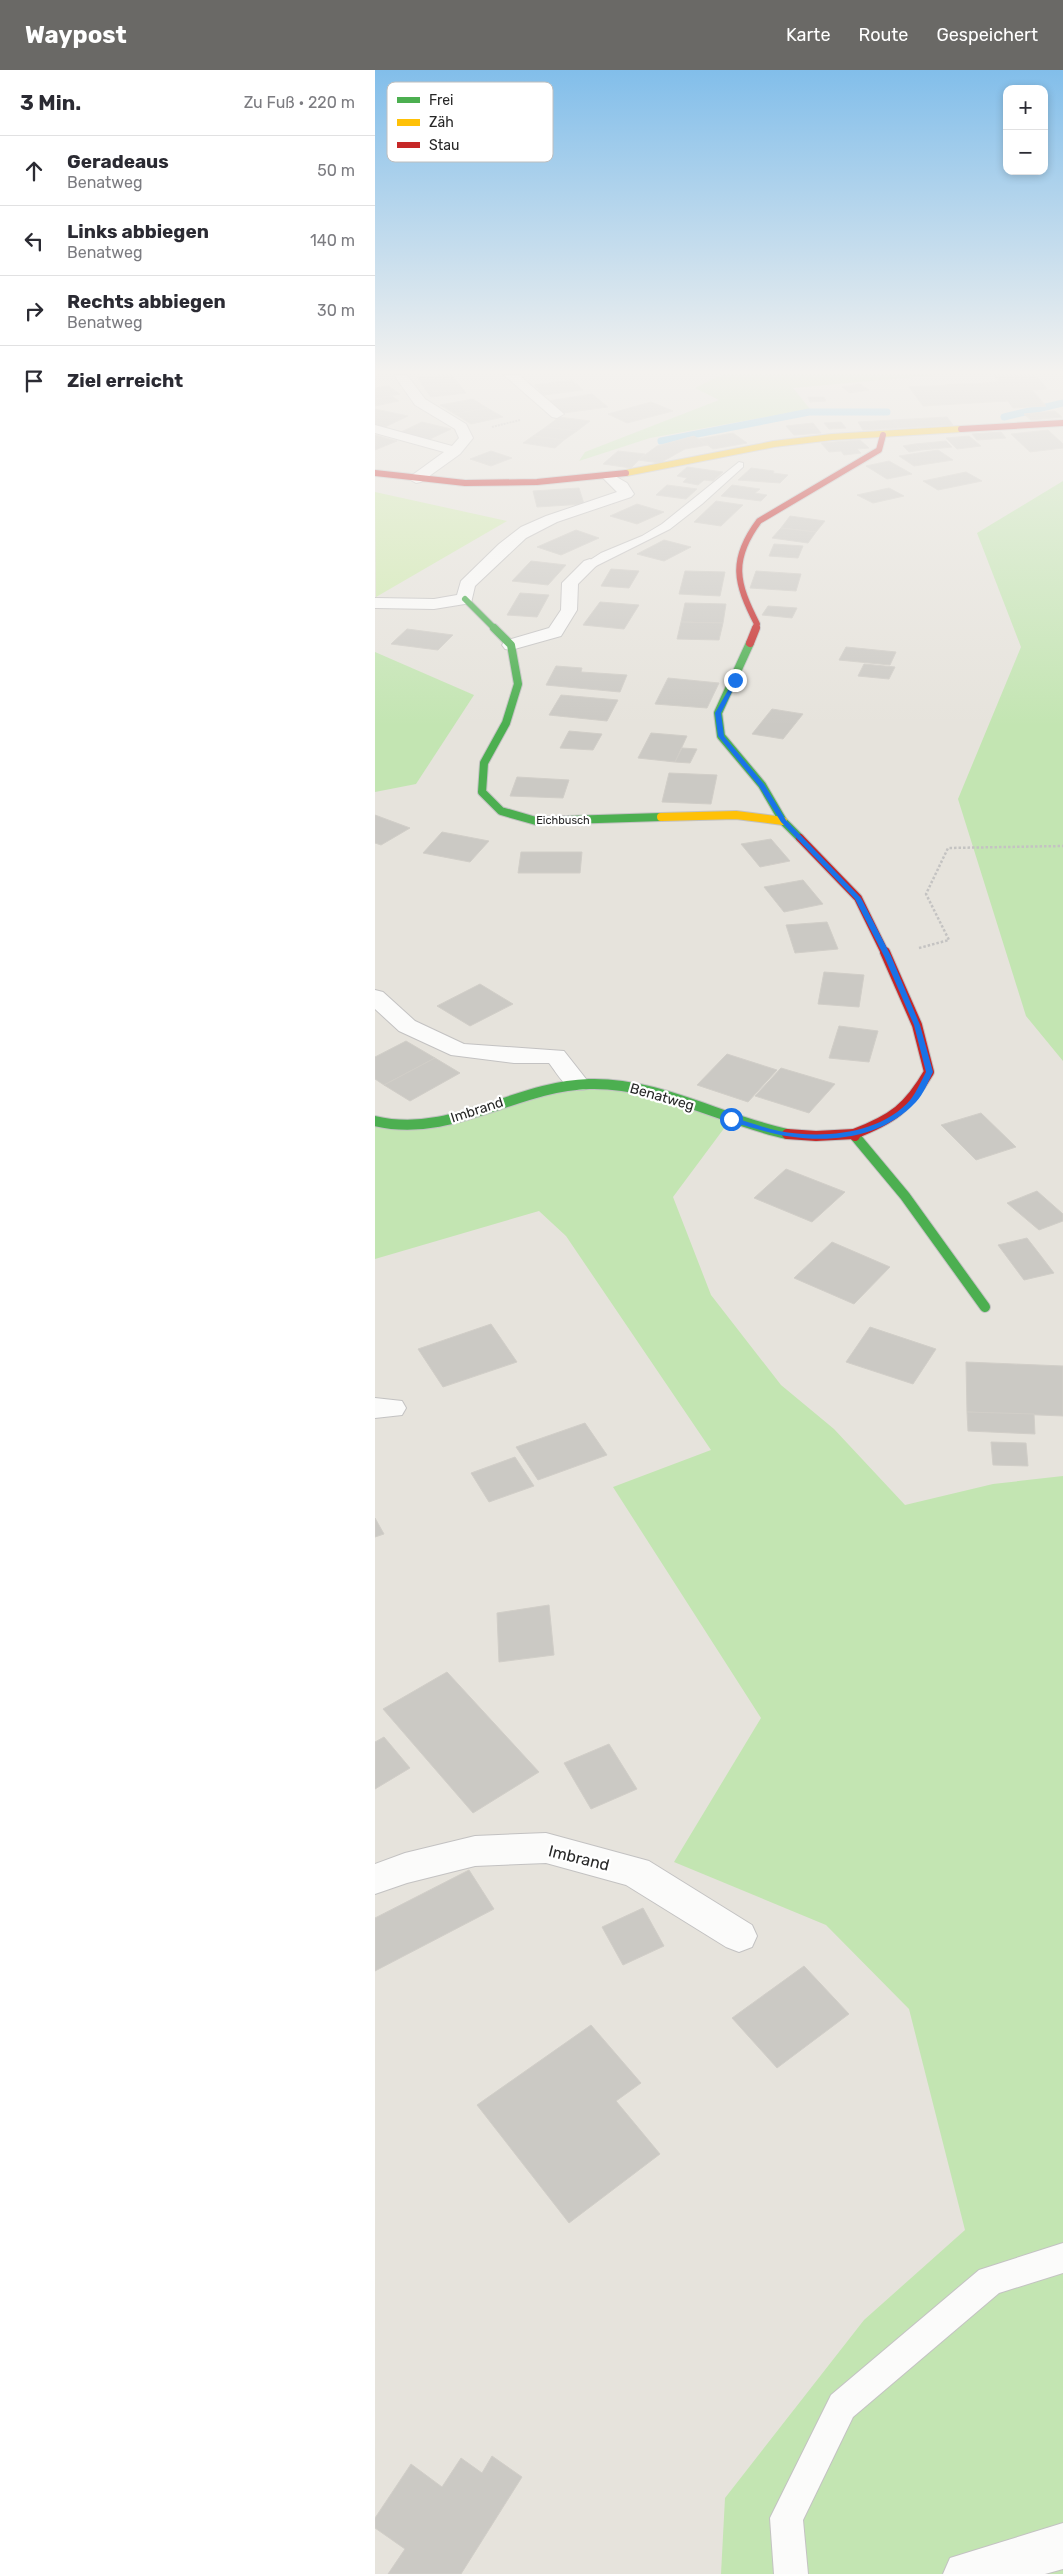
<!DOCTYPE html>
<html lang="de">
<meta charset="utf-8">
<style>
body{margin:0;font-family:Rubik,sans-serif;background:#f2f2f3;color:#2b2b33}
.controls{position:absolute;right:15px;top:15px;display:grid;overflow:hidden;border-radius:10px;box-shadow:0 2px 8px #0003}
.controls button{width:45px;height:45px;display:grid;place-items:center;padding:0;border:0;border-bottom:1px solid #e1e1e2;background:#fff;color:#2b2b33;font:25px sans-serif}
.stop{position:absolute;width:15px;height:15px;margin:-11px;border:4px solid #1a73e8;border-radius:50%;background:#fff}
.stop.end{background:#1a73e8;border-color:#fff;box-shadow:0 1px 5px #0008}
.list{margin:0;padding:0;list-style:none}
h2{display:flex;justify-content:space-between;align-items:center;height:65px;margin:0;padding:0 20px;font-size:21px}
h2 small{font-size:16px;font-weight:400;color:#7c7c81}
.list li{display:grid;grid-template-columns:32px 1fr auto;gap:15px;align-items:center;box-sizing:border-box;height:70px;padding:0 20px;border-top:1px solid #e1e1e2}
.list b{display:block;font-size:19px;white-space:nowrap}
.list p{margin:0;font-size:16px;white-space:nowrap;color:#7c7c81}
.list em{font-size:16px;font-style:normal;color:#7c7c81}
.icon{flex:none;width:28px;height:28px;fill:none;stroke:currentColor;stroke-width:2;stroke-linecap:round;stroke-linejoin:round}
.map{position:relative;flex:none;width:688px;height:2504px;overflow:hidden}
header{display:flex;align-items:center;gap:30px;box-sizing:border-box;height:70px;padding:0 25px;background:#6a6966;color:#fff}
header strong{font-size:24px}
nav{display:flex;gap:28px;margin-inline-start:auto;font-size:18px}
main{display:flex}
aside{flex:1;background:#fff}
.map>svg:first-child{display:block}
</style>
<header>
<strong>Waypost</strong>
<nav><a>Karte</a><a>Route</a><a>Gespeichert</a></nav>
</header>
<main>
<aside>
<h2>3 Min.<small>Zu Fuß · 220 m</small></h2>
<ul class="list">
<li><svg class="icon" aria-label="ahead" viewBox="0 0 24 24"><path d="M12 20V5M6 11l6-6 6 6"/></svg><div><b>Geradeaus</b><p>Benatweg</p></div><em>50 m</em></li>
<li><svg class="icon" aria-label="left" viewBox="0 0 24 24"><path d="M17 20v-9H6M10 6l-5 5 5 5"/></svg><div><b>Links abbiegen</b><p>Benatweg</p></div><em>140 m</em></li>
<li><svg class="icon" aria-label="right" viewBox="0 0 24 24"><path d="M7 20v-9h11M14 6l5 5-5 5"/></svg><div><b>Rechts abbiegen</b><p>Benatweg</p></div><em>30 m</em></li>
<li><svg class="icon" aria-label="arrive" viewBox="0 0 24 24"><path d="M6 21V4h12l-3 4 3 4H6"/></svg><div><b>Ziel erreicht</b></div></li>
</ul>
</aside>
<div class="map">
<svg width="688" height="2504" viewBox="0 0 688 2504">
<rect width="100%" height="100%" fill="#e6e3dc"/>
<g fill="#c3e5b2">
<path d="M346,305H563L418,318L435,339L275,368L204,391L210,382L344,330L320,318Z"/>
<path d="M688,411V991L651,946L583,729L646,577L602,463Z"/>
<path d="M0,582L99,625L41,714L0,722Z"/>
<path d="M236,1014L356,1049L298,1127L336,1225L406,1315L459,1359L530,1435L618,1414L688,1406V2504H346L350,2428L489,2250L590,2160L534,1939L451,1855L299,1792L386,1648L238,1417L336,1380L191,1166L164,1141L0,1189V1051L51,1055L146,1025Z"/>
</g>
<path fill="#cfe9af" d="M0,422L132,451L1,527Z"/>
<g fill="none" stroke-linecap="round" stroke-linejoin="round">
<g stroke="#8accee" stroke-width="7">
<path d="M629,347L688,333"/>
<path d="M286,371L434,342H512"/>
</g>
</g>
<g fill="#cbc9c4" stroke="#d1cec8">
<path d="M78,305L83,313L48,316L42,307Z"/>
<path d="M661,305L672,319L657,320L671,336L638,338L633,331L548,336L534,317L624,312L619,306Z"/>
<path d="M197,310L208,320L169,325L159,315Z"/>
<path d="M83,313L91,323L56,327L48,316Z"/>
<path d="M485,314L494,320L475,323L467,317Z"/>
<path d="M13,316L25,324L0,329V318Z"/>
<path d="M217,324L233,337L188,343L173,331Z"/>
<path d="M17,326L24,331L0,336V329Z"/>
<path d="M433,327H449L451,331L435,332Z"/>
<path d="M98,329L112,338L80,344L65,335Z"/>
<path d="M276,332L298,341L252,353L233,344Z"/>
<path d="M112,338L128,347L96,354L80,344Z"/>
<path d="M0,339L33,346L10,357L0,355Z"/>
<path d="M680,341L687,347L656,350L649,344Z"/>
<path d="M184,347L215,351L202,361L171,357Z"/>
<path d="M572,347L578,355L524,358L518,350Z"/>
<path d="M518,350L524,358L488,360L483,352Z"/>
<path d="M47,352L76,359L53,370L24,363Z"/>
<path d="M466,352L471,358L454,359L449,353Z"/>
<path d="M438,353L446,363L419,365L411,356Z"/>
<path d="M171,357L202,361L189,370L158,366Z"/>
<path d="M673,360L688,374V378L655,382L636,364Z"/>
<path d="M626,362L631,368L602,370L597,364Z"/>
<path d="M358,363L372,373L338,379L324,369Z"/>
<path d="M0,365L22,371L0,380Z"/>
<path d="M158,366L189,370L180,378L148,373Z"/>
<path d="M319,366L333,375L310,379L285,393L263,390L282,376Z"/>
<path d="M594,366L606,376L582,379L571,368Z"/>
<path d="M485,370L494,378L482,379L486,383L469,385L466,381L454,382L446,373Z"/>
<path d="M571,371L577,377L557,379L551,373Z"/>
<path d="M551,373L557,379L546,380L540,374Z"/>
<path d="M540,374L546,380L534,382L528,376Z"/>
<path d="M563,380L578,390L539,396L524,386Z"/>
<path d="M116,381L137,388L116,396L95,389Z"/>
<path d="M243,381L270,384L256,398L228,394Z"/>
<path d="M514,391L537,404L512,409L491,396Z"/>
<path d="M312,397L348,402L338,411L329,410L323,415L308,412L312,408L302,406Z"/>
<path d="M376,398L399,401L398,403L413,405L405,413L363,410Z"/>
<path d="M591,402L607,411L563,420L548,411Z"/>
<path d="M292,415L322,419L311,429L281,425Z"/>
<path d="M357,415L385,419L380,423L392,425L386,431L346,426Z"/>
<path d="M204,418L209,434L162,437L158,421Z"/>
<path d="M514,418L529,426L498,433L482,425Z"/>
<path d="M341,431L368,435L346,456L319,452Z"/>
<path d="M262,434L289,442L262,454L235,446Z"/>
<path d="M415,446L450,451L441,462L406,458Z"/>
<path d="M406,458L441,462L433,473L397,468Z"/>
<path d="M201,460L224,468L186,485L162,477Z"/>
<path d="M289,470L316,477L289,491L262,484Z"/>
<path d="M399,474L428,476L423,488L394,486Z"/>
<path d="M156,491L191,495L173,515L137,511Z"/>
<path d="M236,499L264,501L254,518L226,516Z"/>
<path d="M310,501L350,502L345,526L304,524Z"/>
<path d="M381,501L426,504L421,521L375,518Z"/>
<path d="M145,523L174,525L162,547L132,545Z"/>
<path d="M225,532L264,535L249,559L208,555Z"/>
<path d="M310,533L351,534L348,553L306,552Z"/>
<path d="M393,536L422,538L417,548L387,545Z"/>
<path d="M306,552L348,553L344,570L302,569Z"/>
<path d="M32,559L78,565L63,580L16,574Z"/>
<path d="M471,577L521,582L515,595L464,590Z"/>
<path d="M489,594L520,597L514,609L483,606Z"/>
<path d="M181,596L207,598L206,602L252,605L245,622L171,615Z"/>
<path d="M293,608L344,613L332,638L280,634Z"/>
<path d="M186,625L243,630L232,651L174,645Z"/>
<path d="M397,639L428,644L408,669L377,664Z"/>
<path d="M194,661L227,664L218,680L185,678Z"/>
<path d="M276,663L312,666L300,692L263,688Z"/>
<path d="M307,678L322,679L315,693L300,692Z"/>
<path d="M294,703L342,705L336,734L287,732Z"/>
<path d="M142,707L194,710L188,728L135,726Z"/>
<path d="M0,745L35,758L6,775L0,773Z"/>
<path d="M67,762L114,771L95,792L48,783Z"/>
<path d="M396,769L415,791L385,797L366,774Z"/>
<path d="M146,782H207L205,803H143Z"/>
<path d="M428,810L448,834L409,842L389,817Z"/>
<path d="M452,852L463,879L420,883L411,855Z"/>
<path d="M449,902L489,905L484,937L443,934Z"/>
<path d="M105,914L138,934L95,956L62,936Z"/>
<path d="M464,956L503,961L494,992L454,988Z"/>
<path d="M31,971L60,988L9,1015L0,1009V987Z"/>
<path d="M352,984L402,1000L373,1032L322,1015Z"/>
<path d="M60,988L85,1003L35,1031L9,1015Z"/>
<path d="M406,998L460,1014L434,1043L380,1026Z"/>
<path d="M606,1043L641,1077L601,1090L566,1055Z"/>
<path d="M411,1099L470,1122L437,1152L379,1128Z"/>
<path d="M662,1121L688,1144V1151L664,1160L632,1133Z"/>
<path d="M652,1168L666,1186L679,1203L649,1210L623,1175Z"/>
<path d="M457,1172L515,1197L479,1234L419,1208Z"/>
<path d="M116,1254L142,1292L68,1317L43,1279Z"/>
<path d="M495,1257L561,1279L538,1314L471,1292Z"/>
<path d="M591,1292L688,1296V1346L592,1342Z"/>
<path d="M592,1342L659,1344L660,1364L593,1361Z"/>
<path d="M210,1353L232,1385L163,1410L141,1377Z"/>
<path d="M616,1372L651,1373L653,1396L618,1395Z"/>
<path d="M140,1387L159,1416L114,1432L96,1403Z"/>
<path d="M0,1448L9,1464L0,1467Z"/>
<path d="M174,1535L179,1585L124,1592L122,1543Z"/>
<path d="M72,1602L164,1702L98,1743L8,1639Z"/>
<path d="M9,1667L35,1698L0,1719V1672Z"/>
<path d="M234,1674L262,1719L216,1739L189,1693Z"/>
<path d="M94,1800L119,1839L0,1901V1848Z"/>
<path d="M268,1838L289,1876L248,1895L227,1857Z"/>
<path d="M429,1896L474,1944L402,1998L357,1948Z"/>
<path d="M216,1955L266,2013L241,2031L285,2084L194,2153L102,2035Z"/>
<path d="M117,2386L147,2407L86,2504H13L30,2479L0,2458V2448L36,2394L67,2417L86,2388L107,2403Z"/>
</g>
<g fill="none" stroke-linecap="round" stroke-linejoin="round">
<g stroke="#c3c2c2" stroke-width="2">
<g id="lane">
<path d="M364,392L368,393V397L327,434L295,459L219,497H211L209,494L226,483L267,466L287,454Z"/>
<path d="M688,2173V2203L624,2223L478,2347L428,2450L433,2504H399L395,2448L456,2325L604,2200Z"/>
</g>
</g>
<g stroke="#c3c2c2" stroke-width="2">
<g id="street">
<path d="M19,305H32L50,329L91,354L98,368L85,384L46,412L41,413L34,409L36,406L69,382L0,363V355L77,376L84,368L80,359L40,335Z"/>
<path d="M129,305H144L189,344L182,348L177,347Z"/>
<path d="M233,402L252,413L259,424L256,427L182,452L151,468L100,516L96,533L59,539L0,538V528L59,529L82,525L86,511L124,474L146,457L171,446L242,422L226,406Z"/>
<path d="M215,489L223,494L203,514L202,540L186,566L136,580L130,579L127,575L130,571L174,558L186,540L187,513L209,491Z"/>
<path d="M0,920L8,922L40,951L89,974L189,981L215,1014L211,1019C192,1024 185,1007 174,993H139L76,985L24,961L0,939Z"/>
<path d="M0,1328L27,1331L31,1338L27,1345L0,1348Z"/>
<path d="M171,1763L274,1791L377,1855L382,1866L377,1877L364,1882L351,1877L251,1815L171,1793L100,1796L32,1813L0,1824V1794L30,1783L100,1766Z"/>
<path d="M688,2453V2499L670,2504H568L575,2488Z"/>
</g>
</g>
<g stroke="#c3c2c2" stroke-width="8">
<path id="fast-far2" d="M90,529L120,559"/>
</g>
<g stroke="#c3c2c2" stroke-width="10">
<g id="fast-far1">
<path d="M119,558L136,575L143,614L131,653L109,693L107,722L126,741L161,751L286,747"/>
<path d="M375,573L343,643L346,666L387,715L408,751L425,768"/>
</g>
</g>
<g stroke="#c3c2c2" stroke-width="12">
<g id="fast">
<path d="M0,1051C76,1069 140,1016 214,1014C283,1012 346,1050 412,1064"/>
<path d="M480,1066L530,1126L610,1237"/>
</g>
</g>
<g stroke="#c3c2c2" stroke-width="8">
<path id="slow-far1" d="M251,403L399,374L457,367L586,359"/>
</g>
<g stroke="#c3c2c2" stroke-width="10">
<path id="slow" d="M286,747L361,745L408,751"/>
</g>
<g stroke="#c3c2c2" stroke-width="8">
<g id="jam-far2">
<path d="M586,359L688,353"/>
<path d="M0,403L90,413L162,412L251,403"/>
<path d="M380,559L382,554C361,513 355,490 384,451L504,380L508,365"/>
</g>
</g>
<g stroke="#c3c2c2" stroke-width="10">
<g id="jam-far1">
<path d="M375,573L381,558"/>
<path d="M425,768L483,828L510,883"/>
</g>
</g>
<g stroke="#c3c2c2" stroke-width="12">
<g id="jam">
<path d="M412,1064L441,1066L479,1064"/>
<path d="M480,1066L479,1064C518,1049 533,1038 554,1002L542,955L510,882"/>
</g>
</g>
<path stroke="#c4c3c2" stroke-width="2" stroke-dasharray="2 1" stroke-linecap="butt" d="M117,357L145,350"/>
<path stroke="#c4c3c2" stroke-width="2.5" stroke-dasharray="2.5 2" stroke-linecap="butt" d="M544,878L574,870L551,824L573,778L688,776"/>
<use href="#lane" fill="#fbfbfa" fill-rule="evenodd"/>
<use href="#street" fill="#fbfbfa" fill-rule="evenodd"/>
<use href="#fast-far2" stroke="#4caf50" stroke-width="6"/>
<use href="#fast-far1" stroke="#4caf50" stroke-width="8"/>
<use href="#fast" stroke="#4caf50" stroke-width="10"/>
<use href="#slow-far1" stroke="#ffc107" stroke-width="6"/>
<use href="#slow" stroke="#ffc107" stroke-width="8"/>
<use href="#jam-far2" stroke="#c62828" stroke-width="6"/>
<use href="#jam-far1" stroke="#c62828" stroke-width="8"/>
<use href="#jam" stroke="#c62828" stroke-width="10"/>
</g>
<linearGradient id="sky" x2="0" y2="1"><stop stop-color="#82beea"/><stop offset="0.46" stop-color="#f4f2ef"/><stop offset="1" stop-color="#f4f2ef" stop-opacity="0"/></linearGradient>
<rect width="688" height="656" fill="url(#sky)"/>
<path fill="#1a73e8" d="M360,608L363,610L346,643L349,666L389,714L411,750L486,828L516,886L545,955L558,1002C553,1012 548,1025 541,1032C501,1075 433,1075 382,1059C372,1056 360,1054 353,1049L356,1047C372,1051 388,1058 404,1061C446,1069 506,1065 536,1029C542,1021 546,1011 551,1002L539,955L509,886L480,829L406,752L384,716L343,666L340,643Z"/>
<g text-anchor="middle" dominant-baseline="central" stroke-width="4.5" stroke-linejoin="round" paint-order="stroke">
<g font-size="11" fill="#272727" stroke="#fff">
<text x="188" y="750">Eichbusch</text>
</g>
<g font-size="14" fill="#272727" stroke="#fff">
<text transform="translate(287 1027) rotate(16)">Benatweg</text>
<text transform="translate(102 1040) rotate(-18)">Imbrand</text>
</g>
<g font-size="16" fill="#272727" stroke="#fff">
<text transform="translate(204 1788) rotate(14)">Imbrand</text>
</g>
</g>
<rect x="12" y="12" width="166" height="80" rx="8" fill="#fff" stroke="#bebebe" stroke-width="1"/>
<rect x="22" y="27" width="23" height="6" fill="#4caf50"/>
<rect x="22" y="49" width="23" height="7" fill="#ffc107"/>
<rect x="22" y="72" width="23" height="6" fill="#c62828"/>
<g font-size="14" fill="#272727">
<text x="54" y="35">Frei</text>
<text x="54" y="57">Zäh</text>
<text x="54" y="80">Stau</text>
</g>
</svg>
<div class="controls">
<button>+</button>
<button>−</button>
</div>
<div class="stop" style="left:356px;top:1049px"></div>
<div class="stop end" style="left:360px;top:610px"></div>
</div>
</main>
